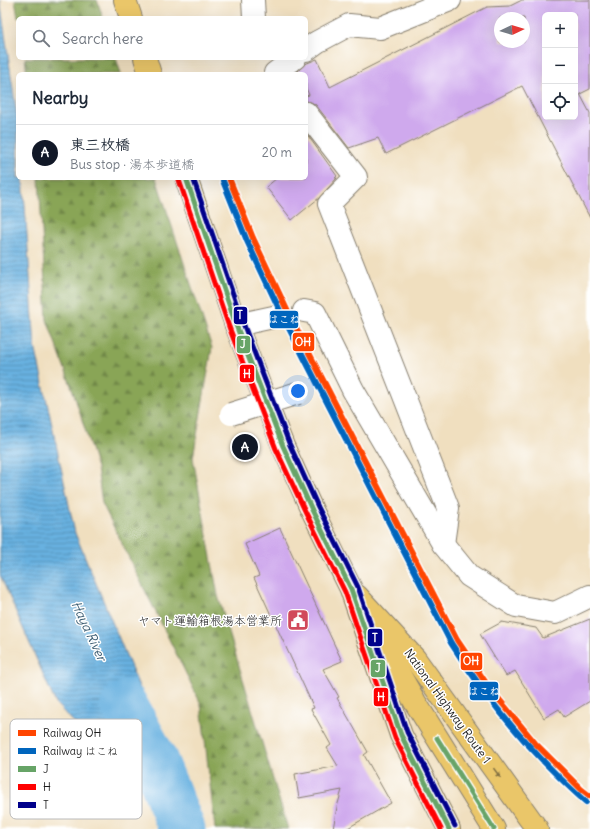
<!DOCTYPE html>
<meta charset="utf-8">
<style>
body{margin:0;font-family:Delius,"Klee One",sans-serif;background:#f6f6f7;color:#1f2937}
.controls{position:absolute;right:12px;top:12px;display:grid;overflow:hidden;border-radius:6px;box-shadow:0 4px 16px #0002}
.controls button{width:36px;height:36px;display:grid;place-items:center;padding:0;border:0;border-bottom:1px solid #e0e1e3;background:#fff;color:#1f2937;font:20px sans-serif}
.compass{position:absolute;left:494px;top:12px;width:36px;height:36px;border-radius:50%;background:#fff;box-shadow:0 4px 16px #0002;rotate:86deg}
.you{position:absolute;left:298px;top:391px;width:14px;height:14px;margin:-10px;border:3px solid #fff;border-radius:50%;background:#1a73e8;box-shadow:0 0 0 6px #1a73e833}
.badge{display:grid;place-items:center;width:26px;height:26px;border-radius:50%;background:#111827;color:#fff;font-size:13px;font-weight:700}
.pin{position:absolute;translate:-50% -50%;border:2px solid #fff;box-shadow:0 1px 4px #0006}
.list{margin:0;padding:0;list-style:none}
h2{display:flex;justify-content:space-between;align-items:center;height:52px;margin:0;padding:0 16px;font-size:17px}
h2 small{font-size:13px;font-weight:400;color:#747a83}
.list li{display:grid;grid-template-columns:26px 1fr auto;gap:12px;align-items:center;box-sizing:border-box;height:56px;padding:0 16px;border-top:1px solid #e0e1e3}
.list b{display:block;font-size:15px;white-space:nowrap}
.list p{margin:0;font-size:13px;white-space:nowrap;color:#747a83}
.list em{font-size:13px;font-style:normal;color:#747a83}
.icon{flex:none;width:22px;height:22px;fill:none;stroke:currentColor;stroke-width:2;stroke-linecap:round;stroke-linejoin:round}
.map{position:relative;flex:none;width:590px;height:829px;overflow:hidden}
.search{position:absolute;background:#fff;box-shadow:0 4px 16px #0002;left:16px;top:16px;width:292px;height:44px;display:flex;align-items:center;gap:10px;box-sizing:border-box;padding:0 14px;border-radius:6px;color:#747a83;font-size:15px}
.panel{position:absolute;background:#fff;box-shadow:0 4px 16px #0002;left:16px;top:72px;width:292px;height:108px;border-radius:6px}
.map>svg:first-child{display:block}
</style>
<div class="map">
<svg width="590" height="829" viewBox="0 0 590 829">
<defs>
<pattern id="forest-firs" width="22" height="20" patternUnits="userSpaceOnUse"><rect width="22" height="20" fill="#89a557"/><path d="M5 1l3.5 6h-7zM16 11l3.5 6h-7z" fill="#6f8647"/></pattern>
<pattern id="water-rules" width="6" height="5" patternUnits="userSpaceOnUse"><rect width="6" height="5" fill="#68b1e0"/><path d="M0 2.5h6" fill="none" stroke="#558fb5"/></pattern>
</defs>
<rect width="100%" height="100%" fill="#fff"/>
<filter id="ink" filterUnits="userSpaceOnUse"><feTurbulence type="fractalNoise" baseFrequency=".025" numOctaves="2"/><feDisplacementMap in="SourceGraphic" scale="8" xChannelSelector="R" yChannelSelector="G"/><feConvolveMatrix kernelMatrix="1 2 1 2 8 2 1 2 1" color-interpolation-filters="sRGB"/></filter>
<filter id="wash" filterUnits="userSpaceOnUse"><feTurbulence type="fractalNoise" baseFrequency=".012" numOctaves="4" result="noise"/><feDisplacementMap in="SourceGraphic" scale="16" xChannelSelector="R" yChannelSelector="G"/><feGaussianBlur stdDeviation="0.9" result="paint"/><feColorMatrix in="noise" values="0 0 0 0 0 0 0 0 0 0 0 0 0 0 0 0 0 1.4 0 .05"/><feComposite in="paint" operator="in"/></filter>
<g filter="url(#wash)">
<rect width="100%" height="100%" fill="#f0dfbf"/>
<g fill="url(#forest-firs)" stroke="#52603a">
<path d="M15,0H97L103,18H18Z"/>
<path d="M25,58H116L121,74H27Z"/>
<path d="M39,178H156L212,348L193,458L218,596L288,829H215L201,704L102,503L97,468L73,391L47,320Z"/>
</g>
<path fill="url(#water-rules)" stroke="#42667e" d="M0,0L18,123V178H23L35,346L75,533L156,727L155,762L109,758L56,704L0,575Z"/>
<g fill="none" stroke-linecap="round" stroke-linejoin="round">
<path stroke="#68b1e0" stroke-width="47" d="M124,705L155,762L182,829"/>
</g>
<g id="blocks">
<g fill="#cfa9ed" fill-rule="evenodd">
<path d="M522,0H590V89L580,94L590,113V218L522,86L386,154L378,138L349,148L316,105L311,102L306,101V96L309,95L306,88V74H300L298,71L305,64L317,59L330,87L487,7L510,6ZM545,15H575V117H545ZM500,18H524V42H500Z"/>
<path d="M306,133L337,176L335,178H337L319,198L292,220L266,187L277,178H306Z"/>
<path d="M280,528L342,661L323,669L339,697L337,698L368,752L364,755L391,803L346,829H333L337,807L342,790L299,798L295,774L338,766L327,748L331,745L311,709L314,708L254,578L259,576L245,544Z"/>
<path d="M590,619V701L564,717L559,709L544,718L515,671L506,676L480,634L502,622L536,628L543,638Z"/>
</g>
</g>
</g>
<g filter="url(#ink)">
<use href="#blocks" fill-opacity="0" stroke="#867e6e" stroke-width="1"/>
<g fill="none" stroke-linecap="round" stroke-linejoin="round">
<g stroke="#867e6e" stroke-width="24">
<g id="minor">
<path d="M253,0L254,18"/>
<path d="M306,50L317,42L349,25L380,28L450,0"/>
<path d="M275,73L295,58"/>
<path d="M306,113L356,177L329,204L448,508L443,544"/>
<path d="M304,311L315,313L353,390L443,544L469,576L516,606L555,613L590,596"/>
<path d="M236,325L278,316"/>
</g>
</g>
<g stroke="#867e6e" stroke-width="24">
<g id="highway">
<path d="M125,0L131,18"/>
<path d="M145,58L150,74"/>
<path d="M186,178L236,325L283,446L312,510L351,589L401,735L449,829"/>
<path d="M357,596L415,659L537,829"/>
<path d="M377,635L415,702L494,829"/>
</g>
</g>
<use href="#minor" stroke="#fff" stroke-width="22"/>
<use href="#highway" stroke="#eac669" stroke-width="22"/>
<g stroke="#867e6e" stroke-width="24" stroke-linecap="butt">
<path id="minor-bridge" d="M231,414L298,393"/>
</g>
<use href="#minor-bridge" stroke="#fff" stroke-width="22"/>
<g stroke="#fff" stroke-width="8">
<g id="bus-1">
<path d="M186,178L236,325L283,446L312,510L351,589L401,735L449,829"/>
<path d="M437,738L494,829"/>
</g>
</g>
<g stroke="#fff" stroke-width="8">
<path id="bus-2" d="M179,180L229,327L276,449L306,513L345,592L395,738L441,829"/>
</g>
<g stroke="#fff" stroke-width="8">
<path id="bus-3" d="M193,178L243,323L289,443L318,507L358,587L407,732L455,826"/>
</g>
<use href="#bus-1" stroke="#67a467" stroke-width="5"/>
<use href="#bus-2" stroke="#f00" stroke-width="5"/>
<use href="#bus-3" stroke="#00008b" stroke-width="5"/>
<g stroke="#fff" stroke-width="9">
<path id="rail-1" d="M229,178L253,238L288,312L457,640L488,686L535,743L581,789L590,796"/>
</g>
<g stroke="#fff" stroke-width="9">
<path id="rail-2" d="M223,181L247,241L282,315L451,643C480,689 514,732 552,770C563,781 574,792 586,802"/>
</g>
<use href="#rail-1" stroke="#ff4500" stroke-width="6"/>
<use href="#rail-2" stroke="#0065bd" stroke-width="6"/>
</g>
<defs><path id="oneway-solid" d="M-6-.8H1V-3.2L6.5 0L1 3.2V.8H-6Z"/></defs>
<use fill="#837142" href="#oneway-solid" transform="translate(497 773) rotate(54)"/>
</g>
<defs>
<g id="civic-square" transform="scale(1.15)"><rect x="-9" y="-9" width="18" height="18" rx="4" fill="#d1495b" stroke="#fff"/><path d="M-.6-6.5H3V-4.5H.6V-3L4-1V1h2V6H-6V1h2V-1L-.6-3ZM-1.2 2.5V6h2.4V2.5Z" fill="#fff"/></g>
</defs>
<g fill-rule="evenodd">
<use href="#civic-square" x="298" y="620"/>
</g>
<g text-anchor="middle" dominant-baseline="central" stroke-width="3" stroke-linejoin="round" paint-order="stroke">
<g font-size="12" fill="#1c1c1c" stroke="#fff" text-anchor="end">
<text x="282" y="620">ヤマト運輸箱根湯本営業所</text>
</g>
<g font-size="12" fill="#1c1c1c" stroke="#fff">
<text transform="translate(448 706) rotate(54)">National Highway Route 1</text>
</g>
<g font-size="13" font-style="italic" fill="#3e5f74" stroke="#fff">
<text transform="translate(89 631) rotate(65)">Haya River</text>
</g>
</g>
<rect x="10" y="719" width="132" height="100" rx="6" fill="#fff" stroke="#bbb" stroke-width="1"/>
<rect x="18" y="730" width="18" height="6" fill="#ff4500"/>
<rect x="18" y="748" width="18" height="6" fill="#0065bd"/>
<rect x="18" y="766" width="18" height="6" fill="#67a467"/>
<rect x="18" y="784" width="18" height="6" fill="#f00"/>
<rect x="18" y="802" width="18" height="6" fill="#00008b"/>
<g font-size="11" fill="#1c1c1c">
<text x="43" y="737">Railway OH</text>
<text x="43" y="755">Railway はこね</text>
<text x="43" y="773">J</text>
<text x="43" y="791">H</text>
<text x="43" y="809">T</text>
</g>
<g stroke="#fff" stroke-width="1.5">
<rect x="233" y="306" width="15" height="19" rx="4" fill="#00008b"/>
<rect x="269" y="310" width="30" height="19" rx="4" fill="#0065bd"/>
<rect x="292" y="332" width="23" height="20" rx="4" fill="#ff4500"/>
<rect x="236" y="335" width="15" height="19" rx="4" fill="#67a467"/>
<rect x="239" y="364" width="16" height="19" rx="4" fill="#f00"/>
<rect x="367" y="628" width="16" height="19" rx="4" fill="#00008b"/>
<rect x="460" y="652" width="23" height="19" rx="4" fill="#ff4500"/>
<rect x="370" y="659" width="16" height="19" rx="4" fill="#67a467"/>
<rect x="469" y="681" width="30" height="20" rx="4" fill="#0065bd"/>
<rect x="373" y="687" width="16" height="20" rx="4" fill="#f00"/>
</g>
<g font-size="11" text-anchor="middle" font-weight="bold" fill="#fff">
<text x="240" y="319">T</text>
<text x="284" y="323">はこね</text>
<text x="303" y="346">OH</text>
<text x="243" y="348">J</text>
<text x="247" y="378">H</text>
<text x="375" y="642">T</text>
<text x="471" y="665">OH</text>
<text x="378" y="672">J</text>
<text x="484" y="695">はこね</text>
<text x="381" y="701">H</text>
</g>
</svg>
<div class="controls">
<button>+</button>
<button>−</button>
<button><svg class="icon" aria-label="locate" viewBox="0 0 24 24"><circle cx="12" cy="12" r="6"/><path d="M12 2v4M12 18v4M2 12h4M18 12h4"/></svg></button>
</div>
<svg class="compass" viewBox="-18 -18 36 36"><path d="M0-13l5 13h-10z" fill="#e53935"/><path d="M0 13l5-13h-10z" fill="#747a83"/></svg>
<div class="you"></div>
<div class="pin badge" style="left:245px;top:447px">A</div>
<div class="search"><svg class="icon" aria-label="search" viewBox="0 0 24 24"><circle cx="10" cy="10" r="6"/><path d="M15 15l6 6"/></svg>Search here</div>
<section class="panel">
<h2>Nearby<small></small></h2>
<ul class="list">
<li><span class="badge">A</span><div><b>東三枚橋</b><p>Bus stop · 湯本歩道橋</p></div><em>20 m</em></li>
</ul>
</section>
</div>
